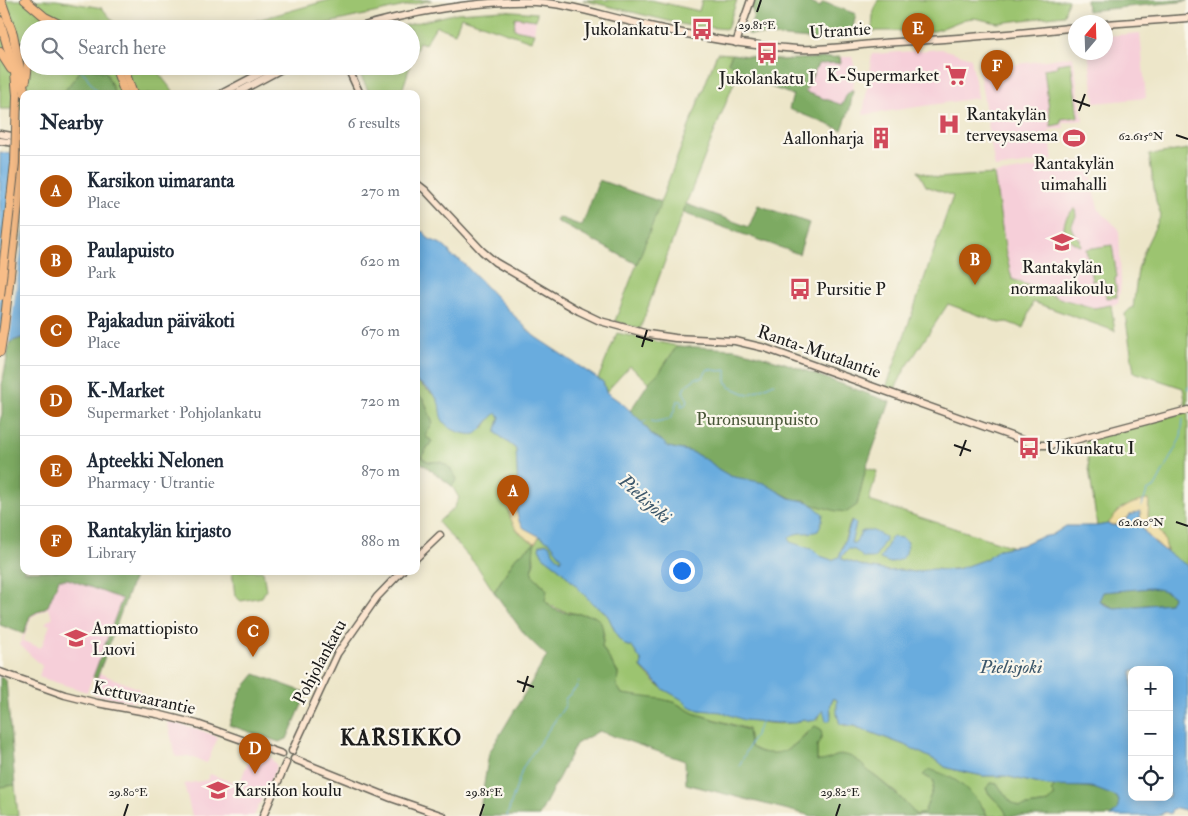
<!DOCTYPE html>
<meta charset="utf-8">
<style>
body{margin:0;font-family:"IM FELL Double Pica",serif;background:#f6f6f7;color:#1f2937}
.controls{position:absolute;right:15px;bottom:15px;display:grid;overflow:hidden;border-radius:10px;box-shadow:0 2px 12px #0003}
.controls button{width:45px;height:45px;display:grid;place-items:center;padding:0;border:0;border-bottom:1px solid #e0e1e3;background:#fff;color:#1f2937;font:25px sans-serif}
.compass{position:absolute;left:1068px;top:15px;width:45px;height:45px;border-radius:50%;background:#fff;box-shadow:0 2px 12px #0003;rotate:19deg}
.you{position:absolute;left:681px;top:570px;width:18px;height:18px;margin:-12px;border:4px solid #fff;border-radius:50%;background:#1a73e8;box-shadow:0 0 0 8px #1a73e833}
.badge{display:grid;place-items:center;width:32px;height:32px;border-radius:50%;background:#b45309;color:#fff;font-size:16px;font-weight:700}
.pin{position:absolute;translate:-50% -41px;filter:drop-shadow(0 1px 2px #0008)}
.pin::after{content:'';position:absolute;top:26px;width:18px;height:15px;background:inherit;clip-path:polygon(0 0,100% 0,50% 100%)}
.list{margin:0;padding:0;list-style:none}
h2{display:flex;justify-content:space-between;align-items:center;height:65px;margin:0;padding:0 20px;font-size:21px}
h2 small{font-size:16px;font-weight:400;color:#747a83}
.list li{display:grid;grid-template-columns:32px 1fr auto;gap:15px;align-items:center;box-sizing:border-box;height:70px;padding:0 20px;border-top:1px solid #e0e1e3}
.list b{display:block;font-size:19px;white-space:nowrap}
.list p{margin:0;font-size:16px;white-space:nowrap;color:#747a83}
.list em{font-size:16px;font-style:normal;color:#747a83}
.icon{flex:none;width:28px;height:28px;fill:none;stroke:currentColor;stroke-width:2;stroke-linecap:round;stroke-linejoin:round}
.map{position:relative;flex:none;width:1188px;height:816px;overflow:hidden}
.search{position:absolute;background:#fff;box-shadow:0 2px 12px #0003;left:20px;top:20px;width:400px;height:55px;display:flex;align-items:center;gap:12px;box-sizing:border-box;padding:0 18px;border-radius:28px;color:#747a83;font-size:19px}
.panel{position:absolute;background:#fff;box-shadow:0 2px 12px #0003;left:20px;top:90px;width:400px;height:485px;border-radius:10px}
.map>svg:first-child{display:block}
</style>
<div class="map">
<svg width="1188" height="816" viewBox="0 0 1188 816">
<rect width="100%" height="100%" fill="#fbf7ec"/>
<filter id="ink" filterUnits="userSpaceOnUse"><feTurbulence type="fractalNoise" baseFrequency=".02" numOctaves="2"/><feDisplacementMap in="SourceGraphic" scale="10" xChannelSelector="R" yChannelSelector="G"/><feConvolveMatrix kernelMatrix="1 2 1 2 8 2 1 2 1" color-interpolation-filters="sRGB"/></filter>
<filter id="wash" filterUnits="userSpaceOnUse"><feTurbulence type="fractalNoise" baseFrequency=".0096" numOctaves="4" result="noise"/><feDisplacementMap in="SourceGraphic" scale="20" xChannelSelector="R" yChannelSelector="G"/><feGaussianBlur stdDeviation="1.12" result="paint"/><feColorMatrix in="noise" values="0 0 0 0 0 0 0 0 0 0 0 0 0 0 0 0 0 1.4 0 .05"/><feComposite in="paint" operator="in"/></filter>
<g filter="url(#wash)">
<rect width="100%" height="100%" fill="#ede6c9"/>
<g fill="#f6cfd9" fill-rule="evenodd">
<path d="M515,17L536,20L534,33L514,29Z"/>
<path d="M1140,33L1146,98L1095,103L1088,53L1106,52V36Z"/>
<path d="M943,49L971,58L978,98L863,115L872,54Z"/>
<path d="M1073,56L1083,120L1063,123L1064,128L1049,130L1053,160L995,168L979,70Z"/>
<path d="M840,57H852L855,68L853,90L847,94L842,105L805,92L818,64L840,63Z"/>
<path d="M1089,160L1096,200L1099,210L1119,229L1121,284L1118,304L1094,308L1062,299L1012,279L1006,254L994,174Z"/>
<path d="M59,579H68L122,599L87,692L39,677L42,666L20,645L30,616L48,606ZM48,608L53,617L45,623L50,625L41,648L23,641L31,617Z"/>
<path d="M99,673L140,689L135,702L92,694Z"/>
<path d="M167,721L198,729L218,737L207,763L188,756L176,757Z"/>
<path d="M252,751L271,758L277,766L254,816H192L184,784L207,780L210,774L239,785Z"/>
</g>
<g fill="#9cc46f" stroke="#5c7046">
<path d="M0,0H56L102,8L120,29H29V66H153L175,94H115L106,72L85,67L62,94H24V109H0Z"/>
<path d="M329,0H432L324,24L311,29L229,28Z"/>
<path d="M583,0H651L699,11L702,0H737L727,29L685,25Z"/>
<path d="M878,0H1068L1064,15L998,23L974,18L965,19L935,31H872L873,14Z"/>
<path d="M502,10L537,13L536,20L515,17L514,29L534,33L531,41L461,17L455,33L436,26L425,44L419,42L411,64V29H391L457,13Z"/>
<path d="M717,53L732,54L728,62L734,66L738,72L737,75L686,204L640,329L615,321Z"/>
<path d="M1071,62L1078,117L1061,119V124L1051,126L1044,69L1057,67V64Z"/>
<path d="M356,66H410L401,94H370Z"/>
<path d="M1188,149V568L1167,552C1166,542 1160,528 1150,523L1148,516L1149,500L1121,508L1108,524L1097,526L1085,439L1187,412L1183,388L1134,372L1125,314L1132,307L1133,308L1138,269L1146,246L1161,215L1156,201L1149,155Z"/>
<path d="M918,171L937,178L994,174L1006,254L1012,279L1062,299L1094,308L1111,305L1115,331L1033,302L1023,328L1007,322L1000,323L948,304L904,371L894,391L886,388L953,196L926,186Z"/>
<path d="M1075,208L1076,216L1071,227L1074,234L1080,239L1081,246C1060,239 1059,221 1075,208Z"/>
<path d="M1112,245L1117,277L1115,278L1117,297L1106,298L1104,279L1092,281L1086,249Z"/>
<path d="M617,333L677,346L661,370L649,382L630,366L606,392L603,382L598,379Z"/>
<path d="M416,381L436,397L440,404L442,419L452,429H483L493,415L497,413L500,417L496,429V433L516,449L518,484L512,490L536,541L540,536L553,544L562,558L560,561L550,549V545L544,543L540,545L539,548L543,556L560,569L593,604L604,611L609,618L618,638L625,645L632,647L642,662L641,668C648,675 654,683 663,689C668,692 675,694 680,698C684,701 687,705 692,707C702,712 711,709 722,712C746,719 780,730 803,719L810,720L818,719L823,709L825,717L831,714L830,704L834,698L837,700L839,722L846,726H854L907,746L939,762L945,767L955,770L983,776H1005L1044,785H1056L1051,791L1055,795L1048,803L1020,807L1011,802L997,784L991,783L986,789C992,801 1003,803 1007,816H987L985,809L929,769L923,775L934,781L933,789L924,813L916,815L896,793L870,772L836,756L825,762L817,761V746L822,736L806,733C791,751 772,762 750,746L748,729L693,713L674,702L622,694L617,686L618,673L602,647L604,634L594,616C576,613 559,613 545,601L544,586L532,574L534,561L533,552L513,561L494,592L477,566L438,522L454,508L459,498L452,486L457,479C453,472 448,464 440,462C430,460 433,465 421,457L432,441L425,436L424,400L416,393Z"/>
<path d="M866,468L877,471L869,501L1014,547L999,549L986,559L962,568L944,570L937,569L914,572L901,570L889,571L866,567L842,559V556C851,549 853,535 856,524L851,520L839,557L832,560L820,556L814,550L786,543L702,481L857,505Z"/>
<path d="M232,571H263L266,590L262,597L241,601L235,596Z"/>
<path d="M15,785L18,816H0V787Z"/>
</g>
<g fill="#7daa62" stroke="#4c633f">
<path d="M753,0H804L820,7L823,2L856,14L852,32L832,37L810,39L748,34L754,15L751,7Z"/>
<path d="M1086,0H1188V1L1087,11Z"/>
<path d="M732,54L779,60L840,57L841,63L818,64L805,92L842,105L847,94L851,90H853L850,108L842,130L789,109L793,95L737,75L738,72L734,66L728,63Z"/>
<path d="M84,66L106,72L115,94H62Z"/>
<path d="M599,180L661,202L637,264L556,221L558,217L582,226Z"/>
<path d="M686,204L749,227L758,205L809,223L799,254L683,213Z"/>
<path d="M24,337V571H120L134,577L97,678L93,677L122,599L68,579H59L48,606L30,616L24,634L0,625V420L2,414V384L10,342Z"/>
<path d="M677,346L735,349L751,353L785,363L890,402L866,468L857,505L847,512L836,511L811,504L806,500H795L773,489L730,476L718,469L710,462L692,452L668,447L662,441L653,436L640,420L630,411L649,382L661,370Z"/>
<path d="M416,393L424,400L433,423L425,436L432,441L421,457C433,466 430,460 440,462C448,464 453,472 457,479L452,486L416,459Z"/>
<path d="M535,543C532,553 534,563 532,574L547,590L545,601C548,604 551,607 554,609C580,621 609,601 602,647L618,673L617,686L622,694L661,699L674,702L693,713L748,730L750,746C758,752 763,753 773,753C792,753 801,737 815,726L821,729L822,736L817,746V761C830,762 835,753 846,755C858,758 862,766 871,773C887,786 903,799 916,815L924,813L933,789L934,781L923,775L929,769C937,772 948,775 955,780C967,788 982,803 987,816H812L686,784L685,761L599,731L576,744L539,816H479L489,753L547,656L525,635L494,592L516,557Z"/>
<path d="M1131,589C1145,589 1162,585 1173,596L1172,601L1169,603L1115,608L1099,601L1102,592Z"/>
<path d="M255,674L307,693L287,739L279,742L229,725L241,691Z"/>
<path d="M0,677L6,680L15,785L0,787Z"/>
<path d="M991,783L997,784L1011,802L1020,807L1048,803L1055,795L1051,791L1056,785C1076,786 1099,786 1117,797C1120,802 1119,806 1117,811L1110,816H1007C1003,803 992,801 986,788Z"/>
</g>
<g fill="#eeda9e" stroke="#857b5d">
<path d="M518,484L516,503L540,536L535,543C515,534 508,519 507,498Z"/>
<path d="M1149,500L1148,516L1150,523C1161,528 1166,540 1167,552C1155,542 1136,530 1141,513L1130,515C1122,522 1120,527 1108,524C1120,508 1130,502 1149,500Z"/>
</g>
<g fill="#69acde" stroke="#42647d" fill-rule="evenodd">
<path d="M0,152L24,156V337L10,342L0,340Z"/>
<path d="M416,231L424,232L429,239L441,244L449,251L451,256L460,260L534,336L603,382L606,392L623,404L640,420L653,436L662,441L668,447L692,452L710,462L718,469L730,476L764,483L789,498L809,502L823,514L822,521L818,531C808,535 796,530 789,538L790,542L814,550L820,556L832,560L839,557L852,520L856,524L851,543H856L861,532C870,527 877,533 885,537V540L875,558H863C859,552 855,549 848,549L842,556V559L866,567L889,571L901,570L914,572L933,569L944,570L958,569L986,559L999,549L1022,545L1037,538L1052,535L1066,526H1097L1108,524L1115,526L1125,522L1130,515L1140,511C1141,516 1139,521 1142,527C1149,542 1174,557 1188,566V816L1185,810L1176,808L1172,810L1170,814L1165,812L1158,816H1110L1117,811L1119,801L1117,797L1091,787L1048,786L1005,776H983L955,770L945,767L939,762L907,746L854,726L840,724L837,714V700L834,698C827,705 833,713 830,721H826L823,710C815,720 818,723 803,719L795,723H776L744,720L721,712L699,710L689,706L681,699L663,689L641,667L642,662L632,647L625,645L618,638L609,618L604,611L593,604L560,569L543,556L539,548L540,545L547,543L550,545L553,552L561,561L562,558L550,542L524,528L519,521L516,510L518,492L516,449L496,433V429L500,417L497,413C490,417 484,428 476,434C465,436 447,430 442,419C439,412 441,406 437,399C432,391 424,386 416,381ZM1150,588C1158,589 1166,590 1173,596L1172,600L1169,603L1115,608L1105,605L1099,601L1103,592ZM1132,670H1169V797H1132Z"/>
<path d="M892,537L902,538L908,542L906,553L902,559L890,563L880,559Z"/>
</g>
<path fill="#ede6c9" d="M24,153V227L9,344L2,343Z"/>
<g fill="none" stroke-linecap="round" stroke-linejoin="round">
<g stroke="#69acde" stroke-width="1">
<path d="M74,66L85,74L98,94"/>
<path d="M1187,389L1188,387"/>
<path d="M642,423L648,420L655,422L670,419L674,411L677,401H682L681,406L685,405L688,400L683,392L685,386L696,378H702L708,369L720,371L726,370V381L730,387L748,395L774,383"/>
<path d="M1142,506L1147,491L1155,487L1181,437L1183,419"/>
<path d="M739,766L762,721"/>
<path d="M507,816L523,767L565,706V699L576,688L579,681"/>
</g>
</g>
</g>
<g filter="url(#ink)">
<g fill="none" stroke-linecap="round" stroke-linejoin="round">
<g stroke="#656359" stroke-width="9">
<g id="secondary">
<path d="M1106,24L1188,18"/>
<path d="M353,29C409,12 478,0 536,2C569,4 601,15 632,22C686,35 741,45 797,49C825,51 855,45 883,43C947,39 1012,35 1076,27"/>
<path d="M736,43L751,0"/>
<path d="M347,66L360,94"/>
<path d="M221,94L274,66"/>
<path d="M235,94L287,66"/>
<path d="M0,134L24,138"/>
<path d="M0,141L24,144"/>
<path d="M416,183L425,190L482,251L495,262L579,311L600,321L648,334L675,338L735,341L765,348L1036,445H1056L1188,410"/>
<path d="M416,558L440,535"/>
<path d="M0,672L65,695L97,703L157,714L197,724L282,754"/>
<path d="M292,751L337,654L377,597L402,571"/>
<path d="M294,759L391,798L443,816"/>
<path d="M263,816L286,763"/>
</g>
</g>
<g stroke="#656359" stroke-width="10">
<g id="highway">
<path d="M1,0L13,34L25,94"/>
<path d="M25,0L45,17L69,29"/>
<path d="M0,21L15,73L17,95"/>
<path d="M0,52L11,69"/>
<path d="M115,66L125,94"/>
<path d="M123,66L133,94"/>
<path d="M26,80L29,56"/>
<path d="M0,352L4,327L24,154"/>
</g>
</g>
<use href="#secondary" stroke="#fce5cf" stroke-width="6"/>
<use href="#highway" stroke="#f7bd88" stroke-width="8"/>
<g stroke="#656359" stroke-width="10" stroke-linecap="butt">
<path id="highway-bridge" d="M0,296L15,163L17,95"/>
</g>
<use href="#highway-bridge" stroke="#f7bd88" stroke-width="8"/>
</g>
</g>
<path fill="none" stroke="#1c1c1c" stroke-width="2" d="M757,12L761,0M1073,100L1090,106M1079,111L1085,94M1176,135L1188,139M636,336L653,341M642,347L647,330M954,445L971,451M960,456L966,440M1176,522L1188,526M517,681L534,687M523,692L528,676M124,816L128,804M480,816L484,804M836,816L840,804"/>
<defs>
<g id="bus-bare" transform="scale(1.725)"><path d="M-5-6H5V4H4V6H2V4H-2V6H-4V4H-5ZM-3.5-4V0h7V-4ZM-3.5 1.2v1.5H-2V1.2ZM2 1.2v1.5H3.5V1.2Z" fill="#d1495b" stroke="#fbf7ec" stroke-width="2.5" paint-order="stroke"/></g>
<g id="supermarket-bare" transform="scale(1.725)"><path d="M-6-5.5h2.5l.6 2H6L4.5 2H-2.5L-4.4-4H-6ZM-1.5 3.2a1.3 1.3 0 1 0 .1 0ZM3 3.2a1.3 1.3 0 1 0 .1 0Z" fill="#d1495b" stroke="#fbf7ec" stroke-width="2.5" paint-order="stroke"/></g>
<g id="hospital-bare" transform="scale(1.725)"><path d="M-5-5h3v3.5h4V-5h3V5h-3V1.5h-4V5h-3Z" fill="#d1495b" stroke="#fbf7ec" stroke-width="2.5" paint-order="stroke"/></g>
<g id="building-bare" transform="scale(1.725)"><path d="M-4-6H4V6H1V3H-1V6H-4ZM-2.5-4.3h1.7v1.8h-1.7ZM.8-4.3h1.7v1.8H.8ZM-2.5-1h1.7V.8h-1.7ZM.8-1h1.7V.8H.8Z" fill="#d1495b" stroke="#fbf7ec" stroke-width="2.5" paint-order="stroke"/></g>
<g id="stadium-bare" transform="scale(1.725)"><path d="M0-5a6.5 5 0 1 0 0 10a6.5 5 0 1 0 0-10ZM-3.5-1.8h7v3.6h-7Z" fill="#d1495b" stroke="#fbf7ec" stroke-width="2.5" paint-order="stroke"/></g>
<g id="school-bare" transform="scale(1.725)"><path d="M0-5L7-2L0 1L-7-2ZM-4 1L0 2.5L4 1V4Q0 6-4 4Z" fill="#d1495b" stroke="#fbf7ec" stroke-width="2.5" paint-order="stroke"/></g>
</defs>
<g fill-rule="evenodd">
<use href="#bus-bare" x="702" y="29"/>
<use href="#bus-bare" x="767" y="53"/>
<use href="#supermarket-bare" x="956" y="75"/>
<use href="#hospital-bare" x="949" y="124"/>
<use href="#building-bare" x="881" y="138"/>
<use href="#stadium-bare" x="1074" y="138"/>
<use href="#school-bare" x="1062" y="242"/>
<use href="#bus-bare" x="800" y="289"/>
<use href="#bus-bare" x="1029" y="448"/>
<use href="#school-bare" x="76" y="638"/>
<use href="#school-bare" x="218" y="790"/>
</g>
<g text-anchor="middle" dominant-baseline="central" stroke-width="4.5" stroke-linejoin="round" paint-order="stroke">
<g font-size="18" fill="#1c1c1c" stroke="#fbf7ec" text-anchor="start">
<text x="686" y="29" text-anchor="end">Jukolankatu L</text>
<text x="939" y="75" text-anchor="end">K-Supermarket</text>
<text x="767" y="78" text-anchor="middle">Jukolankatu I</text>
<text x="966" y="114">Rantakylän<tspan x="966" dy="21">terveysasema</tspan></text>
<text x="864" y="138" text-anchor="end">Aallonharja</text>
<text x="1074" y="163" text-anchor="middle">Rantakylän<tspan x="1074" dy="21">uimahalli</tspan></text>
<text x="1062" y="267" text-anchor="middle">Rantakylän<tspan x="1062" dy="21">normaalikoulu</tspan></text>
<text x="816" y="289">Pursitie P</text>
<text x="1046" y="448">Uikunkatu I</text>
<text x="92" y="628">Ammattiopisto<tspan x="92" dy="21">Luovi</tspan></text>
<text x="234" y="790">Karsikon koulu</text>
</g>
<g font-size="18" fill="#1c1c1c" stroke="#fbf7ec">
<text transform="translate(840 31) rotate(-4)">Utrantie</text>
<text transform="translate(819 352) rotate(19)">Ranta-Mutalantie</text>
<text transform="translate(320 662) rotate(-62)">Pohjolankatu</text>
<text transform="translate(144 698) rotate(12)">Kettuvaarantie</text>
</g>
<g font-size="18" fill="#495739" stroke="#fbf7ec">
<text x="757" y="419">Puronsuunpuisto</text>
</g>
<g font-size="19" font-style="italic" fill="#3b566a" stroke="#fbf7ec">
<text transform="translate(645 499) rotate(42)">Pielisjoki</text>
<text x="1011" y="667">Pielisjoki</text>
</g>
<g font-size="22" font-weight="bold" letter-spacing="1" fill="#1c1c1c" stroke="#fbf7ec">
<text x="401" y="738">KARSIKKO</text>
</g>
</g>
<g font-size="12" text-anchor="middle" fill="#1c1c1c" stroke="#fbf7ec" stroke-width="4.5" stroke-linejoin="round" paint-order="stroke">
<text x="757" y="29">29.81°E</text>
<text x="1141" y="140">62.615°N</text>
<text x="1141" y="526">62.610°N</text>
<text x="128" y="796">29.80°E</text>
<text x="484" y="796">29.81°E</text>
<text x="840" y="796">29.82°E</text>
</g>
</svg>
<div class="controls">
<button>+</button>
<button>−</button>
<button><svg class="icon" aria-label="locate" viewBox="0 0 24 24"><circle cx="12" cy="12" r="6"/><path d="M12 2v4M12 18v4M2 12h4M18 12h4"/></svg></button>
</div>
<svg class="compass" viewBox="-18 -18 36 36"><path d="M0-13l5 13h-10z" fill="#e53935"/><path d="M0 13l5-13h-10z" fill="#747a83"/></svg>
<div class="you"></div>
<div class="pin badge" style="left:513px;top:516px">A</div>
<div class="pin badge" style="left:975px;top:285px">B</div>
<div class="pin badge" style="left:253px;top:657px">C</div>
<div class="pin badge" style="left:255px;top:774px">D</div>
<div class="pin badge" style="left:918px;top:54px">E</div>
<div class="pin badge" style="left:997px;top:91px">F</div>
<div class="search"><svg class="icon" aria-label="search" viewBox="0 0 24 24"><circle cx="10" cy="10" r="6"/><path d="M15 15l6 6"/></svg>Search here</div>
<section class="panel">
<h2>Nearby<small>6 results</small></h2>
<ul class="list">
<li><span class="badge">A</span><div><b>Karsikon uimaranta</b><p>Place</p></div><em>270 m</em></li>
<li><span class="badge">B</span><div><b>Paulapuisto</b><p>Park</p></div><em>620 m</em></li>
<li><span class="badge">C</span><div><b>Pajakadun päiväkoti</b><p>Place</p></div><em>670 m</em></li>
<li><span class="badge">D</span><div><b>K-Market</b><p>Supermarket · Pohjolankatu</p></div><em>720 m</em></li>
<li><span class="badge">E</span><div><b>Apteekki Nelonen</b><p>Pharmacy · Utrantie</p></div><em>870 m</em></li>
<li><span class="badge">F</span><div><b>Rantakylän kirjasto</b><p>Library</p></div><em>880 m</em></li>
</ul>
</section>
</div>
